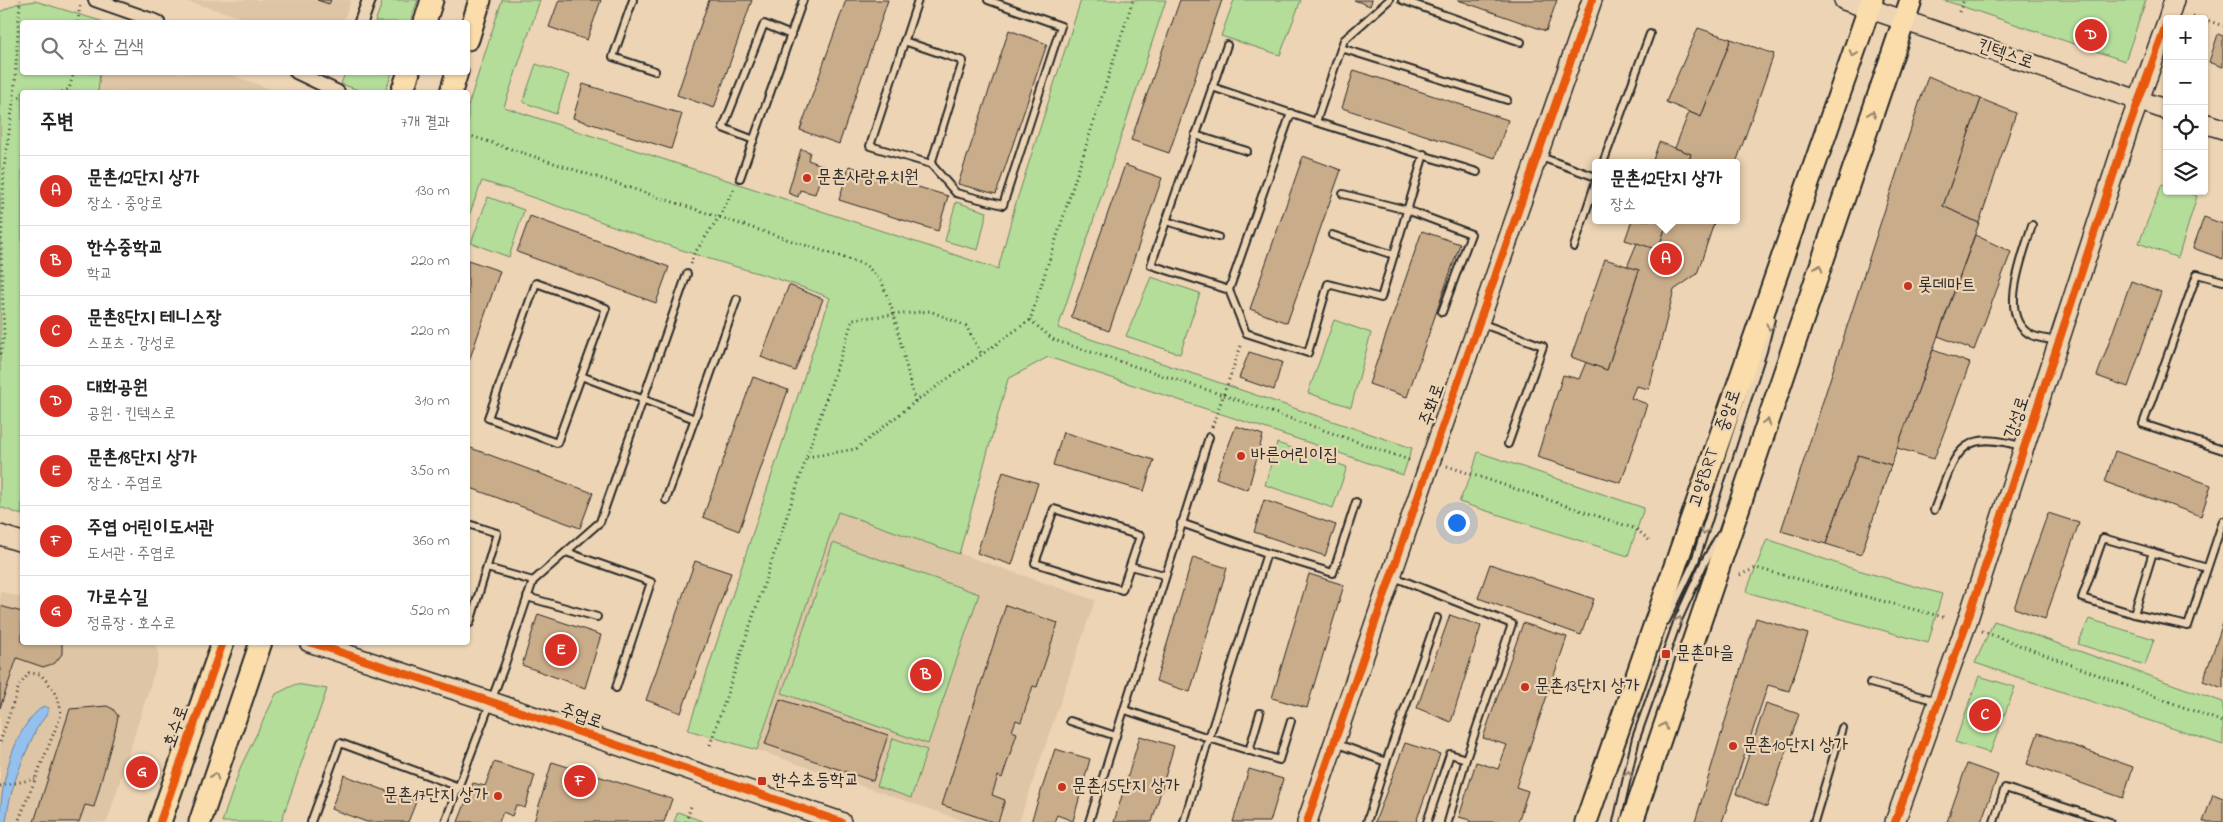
<!DOCTYPE html>
<html lang="ko">
<meta charset="utf-8">
<style>
body{margin:0;font-family:"Indie Flower","Poor Story",sans-serif;background:#f2f2f2;color:#222}
.controls{position:absolute;right:15px;top:15px;display:grid;overflow:hidden;border-radius:5px;box-shadow:0 1px 4px #0004}
.controls button{width:45px;height:45px;display:grid;place-items:center;padding:0;border:0;border-bottom:1px solid #e0e0e0;background:#fff;color:#222;font:25px sans-serif}
.you{position:absolute;left:1456px;top:522px;width:18px;height:18px;margin:-12px;border:4px solid #fff;border-radius:50%;background:#1a73e8;box-shadow:0 0 0 8px #1a73e833}
.badge{display:grid;place-items:center;width:32px;height:32px;border-radius:50%;background:#d93025;color:#fff;font-size:16px;font-weight:700}
.pin{position:absolute;translate:-50% -50%;border:2px solid #fff;box-shadow:0 1px 5px #0006}
.popup{position:absolute;left:1592px;top:159px;width:148px;height:65px;box-sizing:border-box;display:grid;place-content:center;border-radius:5px;background:#fff;filter:drop-shadow(0 1px 4px #0005);font-size:16px;white-space:nowrap;color:#767676}
.popup b{font-size:19px;color:#222}
.popup::after{content:'';position:absolute;left:50%;top:100%;margin-left:-10px;border:10px solid transparent;border-top-color:#fff}
.list{margin:0;padding:0;list-style:none}
h2{display:flex;justify-content:space-between;align-items:center;height:65px;margin:0;padding:0 20px;font-size:21px}
h2 small{font-size:16px;font-weight:400;color:#767676}
.list li{display:grid;grid-template-columns:32px 1fr auto;gap:15px;align-items:center;box-sizing:border-box;height:70px;padding:0 20px;border-top:1px solid #e0e0e0}
.list b{display:block;font-size:19px;white-space:nowrap}
.list p{margin:0;font-size:16px;white-space:nowrap;color:#767676}
.list em{font-size:16px;font-style:normal;color:#767676}
.icon{flex:none;width:28px;height:28px;fill:none;stroke:currentColor;stroke-width:2;stroke-linecap:round;stroke-linejoin:round}
.map{position:relative;flex:none;width:2223px;height:822px;overflow:hidden}
.search{position:absolute;background:#fff;box-shadow:0 1px 4px #0004;left:20px;top:20px;width:450px;height:55px;display:flex;align-items:center;gap:12px;box-sizing:border-box;padding:0 18px;border-radius:5px;color:#767676;font-size:19px}
.panel{position:absolute;background:#fff;box-shadow:0 1px 4px #0004;left:20px;top:90px;width:450px;height:555px;border-radius:5px}
.map>svg:first-child{display:block}
</style>
<div class="map">
<svg width="2223" height="822" viewBox="0 0 2223 822">
<rect width="100%" height="100%" fill="#ecd4b4"/>
<filter id="ink" filterUnits="userSpaceOnUse"><feTurbulence type="fractalNoise" baseFrequency=".02" numOctaves="2"/><feDisplacementMap in="SourceGraphic" scale="10" xChannelSelector="R" yChannelSelector="G"/><feConvolveMatrix kernelMatrix="1 2 1 2 8 2 1 2 1" color-interpolation-filters="sRGB"/></filter>
<g filter="url(#ink)">
<g fill="#dec5a5">
<path d="M182,0H351L343,22H259Z"/>
<path d="M100,72L228,73L277,92H98Z"/>
<path d="M838,512L1095,600L1019,822H967L757,750Z"/>
<path d="M0,591L22,598V642L155,643L159,657L107,822H0Z"/>
</g>
<g fill="#b3dd99" stroke="#6f8462">
<path d="M383,0H418L410,22H375Z"/>
<path d="M502,0H540L504,107L998,269L1015,206L1081,0H1166L1058,328L1412,448L1403,475L1331,450L1048,357L1008,379L959,554L838,512L757,750L688,730L830,298C786,279 740,269 694,254C623,231 554,203 482,181L468,218V106Z"/>
<path d="M1234,0H1301L1280,55L1221,36Z"/>
<path d="M1943,0H2146L2125,61Z"/>
<path d="M35,1L104,22H22V72L100,73L98,92H22V515L0,507V12L16,4Z"/>
<path d="M536,64L569,75L556,114L523,102Z"/>
<path d="M345,73V72L392,73L385,92H365L341,84Z"/>
<path d="M2162,184L2167,186V191H2183L2197,196L2178,258L2139,243Z"/>
<path d="M488,197L524,210L509,257L471,243Z"/>
<path d="M956,202L987,212L978,250L945,241Z"/>
<path d="M1151,277L1200,293L1180,354L1126,336Z"/>
<path d="M1334,320L1371,333L1351,407L1308,393Z"/>
<path d="M1277,443L1347,467L1333,508L1265,485Z"/>
<path d="M1478,452L1644,508L1628,556L1459,502L1472,473Z"/>
<path d="M1767,539L1844,566L1942,594L1928,643L1746,592Z"/>
<path d="M833,543L979,594L928,744L782,693Z"/>
<path d="M2089,619L2154,639L2145,665L2078,644Z"/>
<path d="M1994,621L2223,702V745L1975,663Z"/>
<path d="M1979,676L2015,687L1990,753L1955,742Z"/>
<path d="M296,684L327,689L281,822H222L241,766L276,694Z"/>
<path d="M893,738L927,750L911,798L877,786Z"/>
<path d="M678,812L704,822H674Z"/>
</g>
<path fill="#93c0ed" stroke="#69849f" d="M44,706L49,708C47,717 39,723 35,732C21,763 10,788 6,822H0C0,787 13,726 44,706Z"/>
<g fill="#c9ac89" stroke="#2b2b2b">
<path d="M317,0H331L329,4Z"/>
<path d="M559,0H601L587,40L549,27Z"/>
<path d="M709,0H752L714,108L677,95Z"/>
<path d="M846,0H888L839,144L800,130Z"/>
<path d="M1180,0H1222L1169,153L1131,140Z"/>
<path d="M1354,0H1372L1370,6Z"/>
<path d="M1458,0H1557L1546,31Z"/>
<path d="M1698,28L1731,39L1701,117L1666,102Z"/>
<path d="M1009,30L1047,44L996,194L958,184Z"/>
<path d="M2218,34L2223,36V67L2209,62Z"/>
<path d="M1731,39L1774,54L1736,163H1688L1691,154L1675,148L1689,112L1701,117Z"/>
<path d="M1354,70L1508,120L1495,158L1342,108Z"/>
<path d="M1928,76L1981,99L1943,206L1979,223L1891,465L1858,455L1826,544L1781,531Z"/>
<path d="M583,84L682,114L671,149L573,118Z"/>
<path d="M1981,99L2016,113L1979,223L1943,206Z"/>
<path d="M1659,142L1691,154L1688,163H1652Z"/>
<path d="M801,149L810,152L808,160L824,166L815,194L800,190L798,197L788,193Z"/>
<path d="M1303,156L1341,170L1287,323L1250,309Z"/>
<path d="M1125,165L1162,178L1109,331L1071,317Z"/>
<path d="M849,166L948,196L938,231L839,200Z"/>
<path d="M530,216L669,267L656,303L517,252Z"/>
<path d="M2204,217L2223,224V259L2193,248Z"/>
<path d="M1632,220H1668L1658,250L1625,240Z"/>
<path d="M1668,220H1715L1697,274L1674,290L1649,389L1636,386L1631,398L1647,404L1621,483L1537,457L1563,375L1579,379L1586,362L1607,370L1639,270L1627,267L1637,243L1658,250Z"/>
<path d="M1422,231L1460,244L1407,397L1369,384Z"/>
<path d="M1975,235L2011,252L1974,350L1938,336Z"/>
<path d="M1605,259L1639,270L1607,370L1571,357Z"/>
<path d="M468,260L500,271L468,364Z"/>
<path d="M2131,281L2161,292L2128,387L2097,376Z"/>
<path d="M789,285L823,299L795,371L761,357Z"/>
<path d="M1933,350L1970,363L1934,459L1897,448Z"/>
<path d="M1249,352L1282,362L1274,390L1239,378Z"/>
<path d="M753,377L788,390L739,531L703,517Z"/>
<path d="M1236,426L1263,435L1248,490L1216,478Z"/>
<path d="M1063,432L1154,460L1144,491L1053,465Z"/>
<path d="M468,447L593,493L580,528L468,487Z"/>
<path d="M2115,451L2211,485L2201,516L2105,482Z"/>
<path d="M1858,455L1891,465L1861,555L1826,544Z"/>
<path d="M1003,472L1038,483L1012,565L977,553Z"/>
<path d="M1264,500L1336,525L1325,556L1254,532Z"/>
<path d="M2048,513L2079,523L2045,619L2014,608Z"/>
<path d="M1193,557L1227,568L1190,692L1156,681Z"/>
<path d="M695,561L731,573L681,713L646,700Z"/>
<path d="M1490,564L1594,599L1581,635L1478,598Z"/>
<path d="M1309,574L1344,585L1307,708L1272,698Z"/>
<path d="M1006,605L1058,623L1037,687L1033,686L1021,722L1016,720L1012,731L1017,733L1002,778L998,776L992,795L1005,800L998,822H993L942,805Z"/>
<path d="M0,606L22,612V642H62V654L55,663L43,667L17,658L0,708Z"/>
<path d="M538,614L601,635L585,688L522,665Z"/>
<path d="M1450,615L1481,626L1451,722L1417,708Z"/>
<path d="M1756,618L1808,634L1789,691L1768,685L1722,822H1695Z"/>
<path d="M1523,623L1567,637L1516,787L1528,791L1518,822H1469L1470,820L1459,817L1476,762L1498,769L1507,745L1483,738Z"/>
<path d="M2223,623V688L2203,681Z"/>
<path d="M780,699L888,735L873,781L765,744Z"/>
<path d="M1766,703L1799,714L1767,807L1736,794Z"/>
<path d="M107,706L113,709L118,716L116,727L94,807L85,805L79,822H34L70,709Z"/>
<path d="M2038,733L2133,767L2123,798L2027,764Z"/>
<path d="M1140,736L1174,746L1152,822H1114Z"/>
<path d="M1405,743L1440,754L1416,822H1375Z"/>
<path d="M1055,749L1090,759L1073,821L1057,815L1054,822H1031Z"/>
<path d="M494,762L535,775L525,808L516,805L512,816L503,812L499,822H458L473,783L485,786Z"/>
<path d="M552,762L672,799L664,822H534Z"/>
<path d="M1967,764L1998,775L1981,822H1947Z"/>
<path d="M1249,769L1283,779L1270,822H1233Z"/>
<path d="M344,775L416,802L408,822H367L331,809Z"/>
<path d="M2213,794L2223,798V822H2203Z"/>
</g>
<g fill="none" stroke-linecap="round" stroke-linejoin="round">
<g stroke="#2b2b2b" stroke-width="10">
<g id="lane">
<path d="M633,0L613,57L655,71"/>
<path d="M918,0L870,146L931,164L956,193L1003,205L1061,26L988,0"/>
<path d="M1402,0L1521,42"/>
<path d="M904,41L963,61L931,164"/>
<path d="M1227,45L1151,265L1229,290"/>
<path d="M1341,48L1507,100"/>
<path d="M1212,87L1316,122L1477,172"/>
<path d="M1291,113L1229,290L1246,333L1308,353L1328,284L1381,298L1424,154"/>
<path d="M1316,122L1344,40L1389,0"/>
<path d="M1195,135L1247,151"/>
<path d="M754,140L723,128L764,24L791,35"/>
<path d="M1538,156L1596,177"/>
<path d="M1603,163L1650,34"/>
<path d="M740,178L803,0"/>
<path d="M1343,194L1407,210L1471,234L1442,312"/>
<path d="M1166,221L1218,237"/>
<path d="M2032,225C2024,254 1998,313 2028,333C2036,339 2049,339 2058,341"/>
<path d="M1332,235L1394,255"/>
<path d="M1574,247L1596,181"/>
<path d="M2223,281L2197,274L2143,424L2223,450"/>
<path d="M536,283L606,308L557,443L488,418Z"/>
<path d="M1480,323L1543,346L1508,444"/>
<path d="M581,376L695,419"/>
<path d="M666,500L737,299"/>
<path d="M1054,509L1140,536L1122,590L1035,563Z"/>
<path d="M1934,510C1955,457 1956,426 2023,447"/>
<path d="M1181,523L1267,553"/>
<path d="M468,524L497,533L470,623L468,622"/>
<path d="M566,552L651,582L616,688"/>
<path d="M1130,566L1164,575"/>
<path d="M487,568L533,581"/>
<path d="M2207,568L2103,538L2082,598L2134,614L2188,626L2223,521"/>
<path d="M1394,577L1512,624L1466,759L1448,822"/>
<path d="M527,597L597,617"/>
<path d="M2134,614L2153,552"/>
<path d="M1666,621L1695,561L1763,351L1771,319"/>
<path d="M1870,683L1937,701"/>
<path d="M1125,710L1209,738L1184,822"/>
<path d="M1070,721L1116,736"/>
<path d="M1291,721L1279,760L1209,738L1267,553L1333,573L1356,502"/>
<path d="M1335,743L1386,762"/>
<path d="M1249,751L1260,713"/>
<path d="M311,822L340,743L459,787"/>
<path d="M445,822L504,667L533,581L600,522L687,274"/>
<path d="M1089,822C1130,694 1168,565 1209,437"/>
<path d="M1367,822L1386,762L1437,618"/>
<path d="M1427,822L1450,754L1466,759"/>
<path d="M1617,822L1636,738L1678,620L1704,563L1720,535"/>
<path d="M1814,822L1842,728"/>
<path d="M1994,822L2005,788L2110,822"/>
</g>
</g>
<g stroke="#2b2b2b" stroke-width="16">
<g id="street">
<path d="M95,0L158,22"/>
<path d="M361,22L369,0"/>
<path d="M296,72L338,92"/>
</g>
</g>
<g stroke="#2b2b2b" stroke-width="22">
<g id="secondary">
<path d="M1844,0L2167,110"/>
<path d="M2168,19L2174,0"/>
<path d="M2204,123L2223,129"/>
<path d="M0,535L22,542"/>
<path d="M309,642L492,702L841,822"/>
<path d="M1307,822L1429,465L1592,0"/>
<path d="M1895,822L1966,625L2127,133L2167,22"/>
</g>
</g>
<g stroke="#2b2b2b" stroke-width="25">
<g id="primary">
<path d="M425,22L432,0"/>
<path d="M468,39L480,0"/>
<path d="M402,92L409,72"/>
<path d="M451,92L457,72"/>
<path d="M160,822L223,642"/>
<path d="M200,822L261,642"/>
<path d="M1586,822L1872,0"/>
<path d="M1632,822L1911,0"/>
</g>
</g>
<g stroke="#2b2b2b" stroke-width="3" stroke-dasharray="1 4" stroke-linecap="butt">
<path d="M1959,12L1964,0"/>
<path d="M2193,16L2202,19"/>
<path d="M2204,19L2223,26"/>
<path d="M78,22L80,3"/>
<path d="M62,92L69,89L74,72"/>
<path d="M14,97H22"/>
<path d="M468,135L866,265L882,282L894,315L915,402"/>
<path d="M691,264L694,254L719,217L735,187"/>
<path d="M1030,320L1054,340L1223,395L1412,461"/>
<path d="M0,354L4,335L1,251L4,168L14,97L20,0"/>
<path d="M1212,427L1242,343"/>
<path d="M807,457L856,449L915,402L1030,320L1133,0"/>
<path d="M1447,466L1636,529L1650,541"/>
<path d="M1740,575L1756,568L1947,618"/>
<path d="M1982,631L2223,722"/>
<path d="M0,742L19,686L29,673L40,674C51,685 61,699 61,715L18,822"/>
<path d="M710,745L853,319L930,311L966,326L981,353"/>
<path d="M0,786L35,779"/>
<path d="M686,822L692,803"/>
</g>
<use href="#lane" stroke="#ecd4b4" stroke-width="6"/>
<use href="#street" stroke="#ecd4b4" stroke-width="12"/>
<use href="#secondary" stroke="#ecd4b4" stroke-width="19"/>
<use href="#primary" stroke="#fbddab" stroke-width="21"/>
<g stroke="#ecd4b4" stroke-width="11">
<g id="cycleway">
<path d="M309,642L492,702L841,822"/>
<path d="M160,822L223,642"/>
<path d="M1307,822L1429,465L1592,0"/>
<path d="M1895,822L1966,625L2127,133L2167,22"/>
</g>
</g>
<use href="#cycleway" stroke="#e8590c" stroke-width="8"/>
</g>
<defs><path id="oneway-chevron" d="M-2-3.5L2.5 0L-2 3.5" fill="none" stroke-width="1.6" stroke-linecap="round" stroke-linejoin="round" transform="scale(1.25)"/></defs>
<g stroke="#93846b">
<use href="#oneway-chevron" transform="translate(1853 54) rotate(109)"/>
<use href="#oneway-chevron" transform="translate(1872 114) rotate(-71)"/>
<use href="#oneway-chevron" transform="translate(1819 268) rotate(-71)"/>
<use href="#oneway-chevron" transform="translate(1767 422) rotate(-71)"/>
<use href="#oneway-chevron" transform="translate(1664 726) rotate(-71)"/>
<use href="#oneway-chevron" transform="translate(215 776) rotate(-71)"/>
</g>
<g stroke="#8c8070">
<use href="#oneway-chevron" transform="translate(1770 327) rotate(105)"/>
<use href="#oneway-chevron" transform="translate(1704 531) rotate(107)"/>
<use href="#oneway-chevron" transform="translate(1679 620) rotate(-68)"/>
<use href="#oneway-chevron" transform="translate(1628 774) rotate(-77)"/>
</g>
</g>
<g fill="#c8321e" stroke="#ecd4b4" stroke-width="2">
<circle cx="807" cy="178" r="5"/>
<circle cx="1908" cy="286" r="5"/>
<circle cx="1241" cy="456" r="5"/>
<rect x="1661" y="649" width="10" height="10" rx="2.5"/>
<circle cx="1525" cy="687" r="5"/>
<circle cx="1733" cy="746" r="5"/>
<rect x="757" y="776" width="10" height="10" rx="2.5"/>
<circle cx="1062" cy="787" r="5"/>
<circle cx="498" cy="796" r="5"/>
</g>
<g text-anchor="middle" dominant-baseline="central" stroke-width="4.5" stroke-linejoin="round" paint-order="stroke">
<g font-size="18" fill="#2b2b2b" stroke="#ecd4b4">
<text transform="translate(2005 55) rotate(19)">킨텍스로</text>
<text transform="translate(1433 405) rotate(-71)">주화로</text>
<text transform="translate(1729 411) rotate(-71)">중앙로</text>
<text transform="translate(2018 418) rotate(-72)">강성로</text>
<text transform="translate(1705 478) rotate(-72)">고양BRT</text>
<text transform="translate(581 717) rotate(19)">주엽로</text>
<text transform="translate(177 727) rotate(-71)">호수로</text>
</g>
<g font-size="18" fill="#2b2b2b" stroke="#ecd4b4" text-anchor="start">
<text x="817" y="178">문촌사랑유치원</text>
<text x="1918" y="286">롯데마트</text>
<text x="1251" y="456">바른어린이집</text>
<text x="1676" y="654">문촌마을</text>
<text x="1535" y="687">문촌13단지 상가</text>
<text x="1743" y="746">문촌10단지 상가</text>
<text x="772" y="781">한수초등학교</text>
<text x="1072" y="787">문촌15단지 상가</text>
<text x="488" y="796" text-anchor="end">문촌17단지 상가</text>
</g>
</g>
</svg>
<div class="controls">
<button>+</button>
<button>−</button>
<button><svg class="icon" aria-label="locate" viewBox="0 0 24 24"><circle cx="12" cy="12" r="6"/><path d="M12 2v4M12 18v4M2 12h4M18 12h4"/></svg></button>
<button><svg class="icon" aria-label="layers" viewBox="0 0 24 24"><path d="M12 4l9 5-9 5-9-5zM3 14l9 5 9-5"/></svg></button>
</div>
<div class="you"></div>
<div class="pin badge" style="left:1666px;top:259px">A</div>
<div class="popup"><b>문촌12단지 상가</b>장소</div>
<div class="pin badge" style="left:926px;top:675px">B</div>
<div class="pin badge" style="left:1985px;top:715px">C</div>
<div class="pin badge" style="left:2091px;top:35px">D</div>
<div class="pin badge" style="left:561px;top:650px">E</div>
<div class="pin badge" style="left:580px;top:781px">F</div>
<div class="pin badge" style="left:142px;top:772px">G</div>
<div class="search"><svg class="icon" aria-label="search" viewBox="0 0 24 24"><circle cx="10" cy="10" r="6"/><path d="M15 15l6 6"/></svg>장소 검색</div>
<section class="panel">
<h2>주변<small>7개 결과</small></h2>
<ul class="list">
<li><span class="badge">A</span><div><b>문촌12단지 상가</b><p>장소 · 중앙로</p></div><em>130 m</em></li>
<li><span class="badge">B</span><div><b>한수중학교</b><p>학교</p></div><em>220 m</em></li>
<li><span class="badge">C</span><div><b>문촌8단지 테니스장</b><p>스포츠 · 강성로</p></div><em>220 m</em></li>
<li><span class="badge">D</span><div><b>대화공원</b><p>공원 · 킨텍스로</p></div><em>310 m</em></li>
<li><span class="badge">E</span><div><b>문촌18단지 상가</b><p>장소 · 주엽로</p></div><em>350 m</em></li>
<li><span class="badge">F</span><div><b>주엽 어린이도서관</b><p>도서관 · 주엽로</p></div><em>360 m</em></li>
<li><span class="badge">G</span><div><b>가로수길</b><p>정류장 · 호수로</p></div><em>520 m</em></li>
</ul>
</section>
</div>
